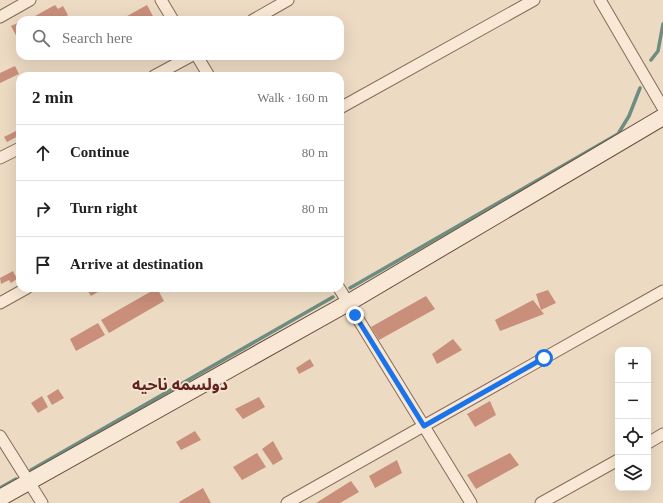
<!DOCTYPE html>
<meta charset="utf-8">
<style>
body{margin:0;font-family:"Times New Roman","Noto Sans Arabic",serif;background:#f6f6f6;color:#222}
.controls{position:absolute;right:12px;bottom:12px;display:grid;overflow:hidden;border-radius:8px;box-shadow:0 4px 16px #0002}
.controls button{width:36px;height:36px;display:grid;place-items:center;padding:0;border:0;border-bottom:1px solid #e0e0e0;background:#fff;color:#222;font:20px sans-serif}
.stop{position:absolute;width:12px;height:12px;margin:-9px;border:3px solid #1a73e8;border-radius:50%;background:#fff}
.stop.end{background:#1a73e8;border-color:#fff;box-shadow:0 1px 4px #0008}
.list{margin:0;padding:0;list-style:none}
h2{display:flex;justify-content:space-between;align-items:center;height:52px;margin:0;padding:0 16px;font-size:17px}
h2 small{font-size:13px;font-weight:400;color:#767676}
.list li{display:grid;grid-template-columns:26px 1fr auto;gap:12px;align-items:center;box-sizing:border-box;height:56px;padding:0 16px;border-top:1px solid #e0e0e0}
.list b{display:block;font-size:15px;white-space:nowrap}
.list em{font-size:13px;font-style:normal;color:#767676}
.icon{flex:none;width:22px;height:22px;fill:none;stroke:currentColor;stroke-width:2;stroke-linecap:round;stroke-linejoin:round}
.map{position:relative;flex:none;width:663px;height:503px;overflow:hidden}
.search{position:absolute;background:#fff;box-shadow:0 4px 16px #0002;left:16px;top:16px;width:328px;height:44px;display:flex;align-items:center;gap:10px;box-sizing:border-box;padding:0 14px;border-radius:12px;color:#767676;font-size:15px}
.panel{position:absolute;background:#fff;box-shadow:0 4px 16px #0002;left:16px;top:72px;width:328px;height:220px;border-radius:12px}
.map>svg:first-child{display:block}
</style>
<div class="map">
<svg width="663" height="503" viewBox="0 0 663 503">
<rect width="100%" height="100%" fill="#ecdac3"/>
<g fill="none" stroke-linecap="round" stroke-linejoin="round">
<g stroke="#6c8d80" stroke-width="3.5">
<path d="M651,60L658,51L663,24"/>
<path d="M350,288L618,134L629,116L640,88"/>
<path d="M31,470L333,297"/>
<path d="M0,488L16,479"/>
</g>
</g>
<g fill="#c98f7a">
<path d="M55,5L58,9L63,6L68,15L60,20H37L35,16Z"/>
<path d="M147,5L155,20H120Z"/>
<path d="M32,16L34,20H24Z"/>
<path d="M20,22V41H19L11,26Z"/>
<path d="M15,66L19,74L0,83V73Z"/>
<path d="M20,129V135L7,142L4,137Z"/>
<path d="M13,271L17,279L11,283L9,280L1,284L0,278Z"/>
<path d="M86,288H105L91,296Z"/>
<path d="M157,288L164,301L109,333L101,320Z"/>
<path d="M548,290L556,303L541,310L536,294Z"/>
<path d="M426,296L435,309L379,340L371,327Z"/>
<path d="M533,300L544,314L500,331L495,320Z"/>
<path d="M98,323L105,335L76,351L70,339Z"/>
<path d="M453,339L462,350L437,364L432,354Z"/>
<path d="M310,359L314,366L299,374L296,368Z"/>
<path d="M58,389L64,398L52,405L47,396Z"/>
<path d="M42,396L48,407L38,413L31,403Z"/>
<path d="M259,397L265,407L243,419L235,409Z"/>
<path d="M490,401L496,415L475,427L467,414Z"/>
<path d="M195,431L201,440L181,450L176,442Z"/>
<path d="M273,441L283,459L273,465L262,449Z"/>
<path d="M257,453L266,467L242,480L233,467Z"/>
<path d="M510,453L519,465L476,489L467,475Z"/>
<path d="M397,460L402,473L375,488L369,476Z"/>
<path d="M351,481L359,492L340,503H316Z"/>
<path d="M203,488L211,503H180L179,502Z"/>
</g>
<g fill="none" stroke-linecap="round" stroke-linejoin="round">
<g stroke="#866b5a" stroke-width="13">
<g id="street">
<path d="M161,0L173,20"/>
<path d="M600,0L663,108"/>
<path d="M0,17L30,0"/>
<path d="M253,20L288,0"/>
<path d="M197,56L209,76"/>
<path d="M154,76L191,56"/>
<path d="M340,108L534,0"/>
<path d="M0,158L20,148"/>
<path d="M339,288L471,503"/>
<path d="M0,303L27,288"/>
<path d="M0,436L42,503"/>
<path d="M648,443L663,434"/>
<path d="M287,503L663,291"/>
<path d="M541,503L618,460"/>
</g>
</g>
<g stroke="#684c3d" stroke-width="18">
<path id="secondary" d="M0,498L348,303L663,117"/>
</g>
<use href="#street" stroke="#f8e8d5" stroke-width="11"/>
<use href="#secondary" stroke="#f8e8d5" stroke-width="16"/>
</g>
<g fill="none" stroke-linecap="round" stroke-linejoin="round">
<path stroke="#1a73e8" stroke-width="5" d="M355,315L424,426L544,358"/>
</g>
<g text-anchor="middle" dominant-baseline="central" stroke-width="3.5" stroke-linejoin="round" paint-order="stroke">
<g font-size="16" font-weight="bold" fill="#61231f" stroke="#f4e5d2">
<text x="180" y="384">دولسمه ناحیه</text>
</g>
</g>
</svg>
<div class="controls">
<button>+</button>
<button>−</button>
<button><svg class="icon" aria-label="locate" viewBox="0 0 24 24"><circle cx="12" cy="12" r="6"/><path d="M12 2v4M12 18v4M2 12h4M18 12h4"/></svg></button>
<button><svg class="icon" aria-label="layers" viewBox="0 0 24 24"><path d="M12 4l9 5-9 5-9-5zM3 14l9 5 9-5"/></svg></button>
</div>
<div class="stop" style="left:544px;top:358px"></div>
<div class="stop end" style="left:355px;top:315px"></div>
<div class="search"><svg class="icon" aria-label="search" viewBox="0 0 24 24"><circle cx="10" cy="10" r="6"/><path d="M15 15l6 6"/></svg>Search here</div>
<section class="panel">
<h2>2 min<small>Walk · 160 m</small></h2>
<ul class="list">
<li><svg class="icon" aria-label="ahead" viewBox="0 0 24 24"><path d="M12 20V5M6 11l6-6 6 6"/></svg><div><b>Continue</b></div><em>80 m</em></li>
<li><svg class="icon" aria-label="right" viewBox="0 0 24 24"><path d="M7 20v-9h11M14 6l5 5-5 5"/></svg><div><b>Turn right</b></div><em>80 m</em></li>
<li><svg class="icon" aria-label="arrive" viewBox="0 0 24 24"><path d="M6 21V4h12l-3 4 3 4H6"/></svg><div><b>Arrive at destination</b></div></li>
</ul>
</section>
</div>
